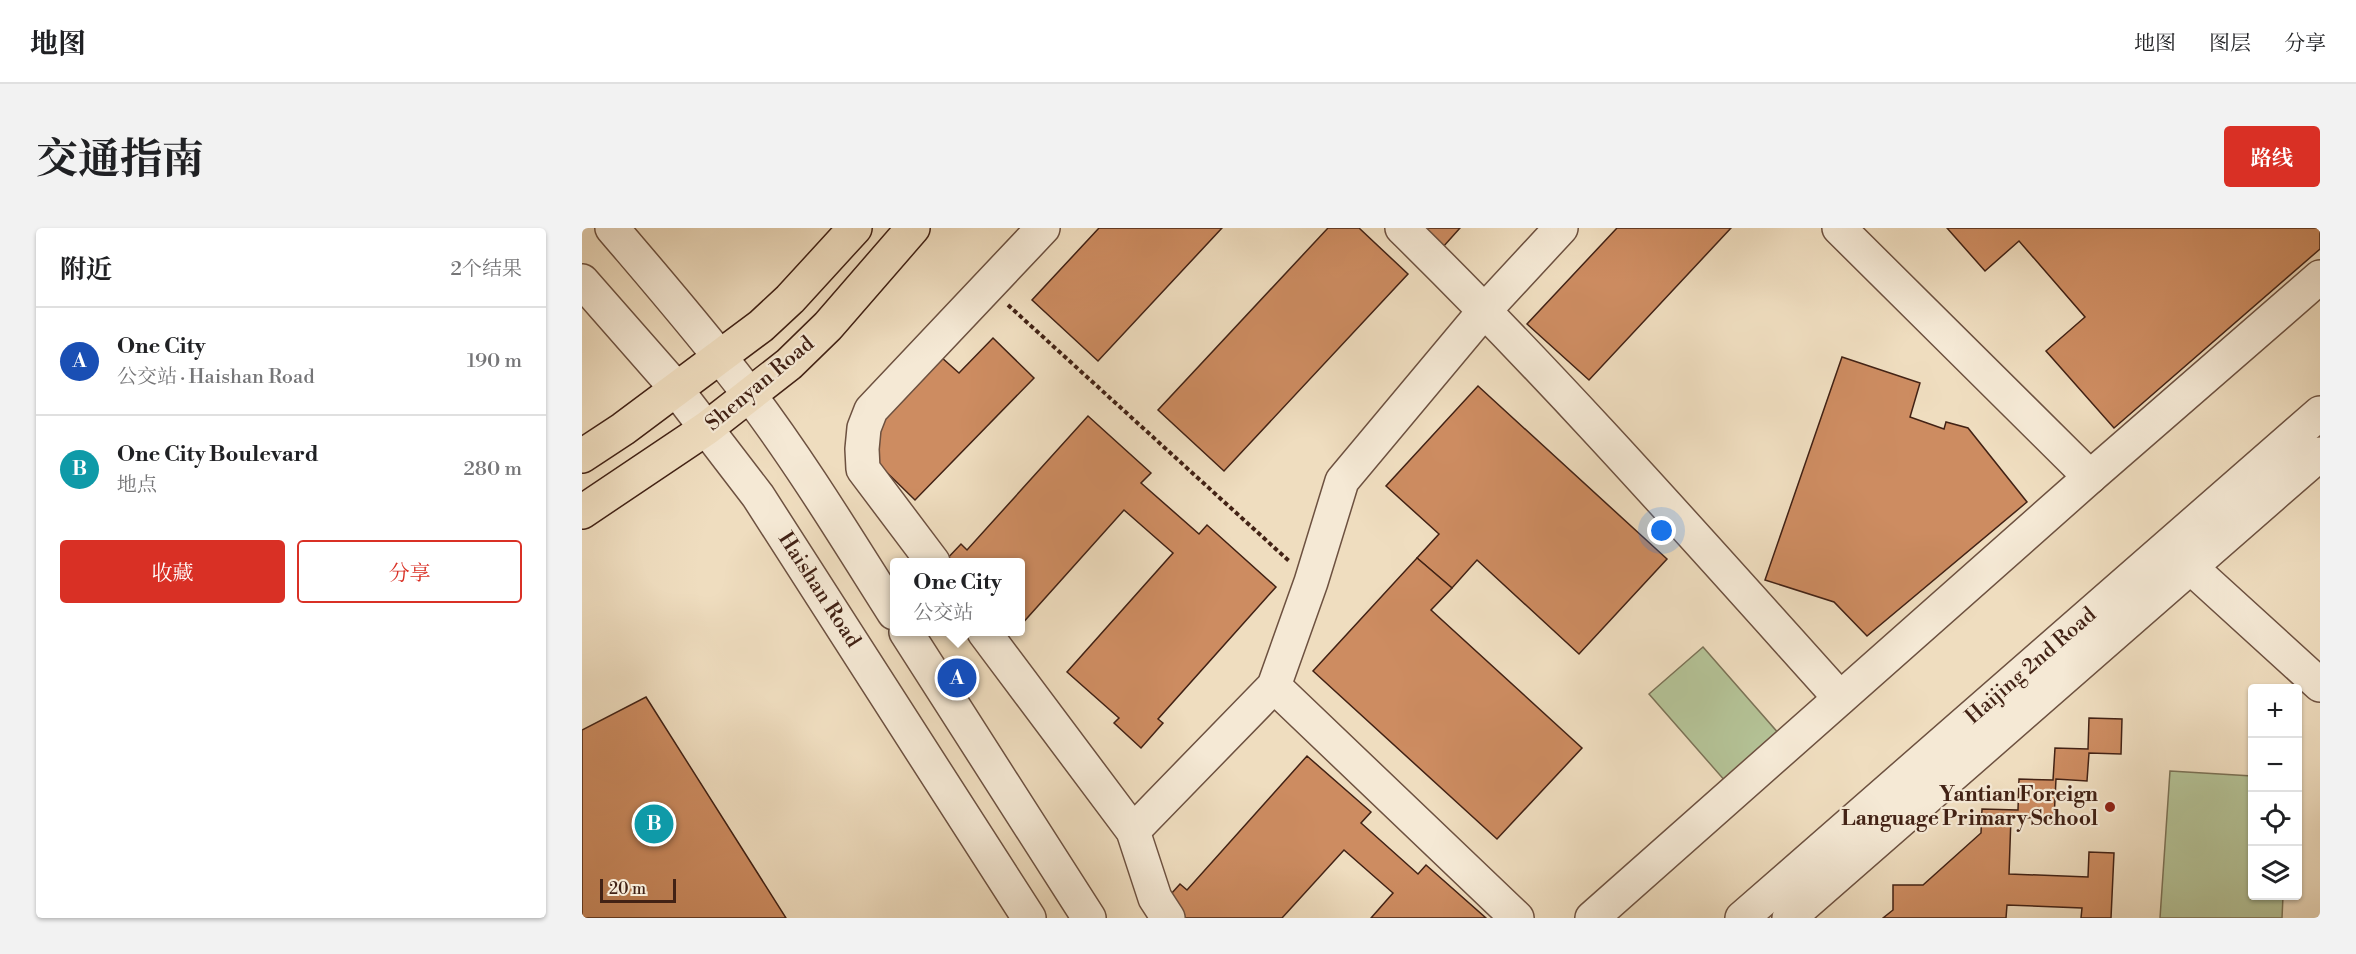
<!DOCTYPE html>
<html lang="zh">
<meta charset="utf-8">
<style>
body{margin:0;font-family:"Libre Bodoni","Noto Serif SC",serif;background:#f2f2f2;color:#202124}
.controls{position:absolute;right:18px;bottom:18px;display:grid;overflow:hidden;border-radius:6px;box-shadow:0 2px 4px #0004}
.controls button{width:54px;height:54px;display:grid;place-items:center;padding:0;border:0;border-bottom:2px solid #e0e0e0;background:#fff;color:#202124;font:30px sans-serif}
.scale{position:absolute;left:18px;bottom:15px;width:76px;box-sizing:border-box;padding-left:6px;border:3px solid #422215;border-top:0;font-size:16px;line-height:21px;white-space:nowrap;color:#422215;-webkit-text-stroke:4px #f5e9d5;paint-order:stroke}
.you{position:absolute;left:1080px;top:303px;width:21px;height:21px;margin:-15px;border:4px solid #fff;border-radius:50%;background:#1a73e8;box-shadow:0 0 0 9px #1a73e833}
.badge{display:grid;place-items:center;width:39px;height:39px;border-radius:50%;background:#d93025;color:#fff;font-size:20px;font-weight:700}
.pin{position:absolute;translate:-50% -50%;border:3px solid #fff;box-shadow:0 2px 6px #0006}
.popup{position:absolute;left:308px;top:330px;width:135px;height:78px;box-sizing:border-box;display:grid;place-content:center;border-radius:6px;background:#fff;filter:drop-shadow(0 2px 4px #0005);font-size:20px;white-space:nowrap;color:#757577}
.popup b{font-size:22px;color:#202124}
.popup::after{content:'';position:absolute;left:50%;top:100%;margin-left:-12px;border:12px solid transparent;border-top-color:#fff}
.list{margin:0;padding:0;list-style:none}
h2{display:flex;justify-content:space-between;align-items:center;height:78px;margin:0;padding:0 24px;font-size:26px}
h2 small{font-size:20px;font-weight:400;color:#757577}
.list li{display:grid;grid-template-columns:39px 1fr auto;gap:18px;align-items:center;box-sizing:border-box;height:108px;padding:0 24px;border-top:2px solid #e0e0e0}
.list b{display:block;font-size:22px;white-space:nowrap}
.list p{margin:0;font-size:20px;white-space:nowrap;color:#757577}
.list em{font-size:20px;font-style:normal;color:#757577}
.actions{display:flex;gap:12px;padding:18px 24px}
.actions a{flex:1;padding:14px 0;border:2px solid #d93025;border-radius:6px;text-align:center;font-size:21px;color:#d93025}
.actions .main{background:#d93025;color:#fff}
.icon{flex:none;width:33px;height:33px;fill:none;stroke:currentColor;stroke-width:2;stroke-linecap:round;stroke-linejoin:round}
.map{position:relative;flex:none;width:1738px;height:690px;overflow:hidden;border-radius:6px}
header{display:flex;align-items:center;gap:36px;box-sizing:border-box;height:84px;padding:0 30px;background:#fff;border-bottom:2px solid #e0e0e0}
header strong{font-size:28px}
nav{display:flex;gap:33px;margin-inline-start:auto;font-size:21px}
.intro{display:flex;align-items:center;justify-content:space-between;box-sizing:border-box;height:144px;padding:0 36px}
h1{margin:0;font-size:42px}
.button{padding:15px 27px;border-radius:6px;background:#d93025;color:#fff;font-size:21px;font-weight:700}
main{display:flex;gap:36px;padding:0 36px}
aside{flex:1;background:#fff;border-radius:6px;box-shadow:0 2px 4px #0004}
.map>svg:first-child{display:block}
</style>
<header>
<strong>地图</strong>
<nav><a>地图</a><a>图层</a><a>分享</a></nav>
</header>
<div class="intro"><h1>交通指南</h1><a class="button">路线</a></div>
<main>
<aside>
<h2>附近<small>2个结果</small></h2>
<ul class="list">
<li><span class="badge" style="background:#1a4fb4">A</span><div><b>One City</b><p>公交站 · Haishan Road</p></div><em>190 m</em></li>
<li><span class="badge" style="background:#0f9aa8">B</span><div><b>One City Boulevard</b><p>地点</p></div><em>280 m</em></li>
</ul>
<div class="actions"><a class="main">收藏</a><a>分享</a></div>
</aside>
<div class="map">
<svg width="1738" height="690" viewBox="0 0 1738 690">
<rect width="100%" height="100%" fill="#efddbf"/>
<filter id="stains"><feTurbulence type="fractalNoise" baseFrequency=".00333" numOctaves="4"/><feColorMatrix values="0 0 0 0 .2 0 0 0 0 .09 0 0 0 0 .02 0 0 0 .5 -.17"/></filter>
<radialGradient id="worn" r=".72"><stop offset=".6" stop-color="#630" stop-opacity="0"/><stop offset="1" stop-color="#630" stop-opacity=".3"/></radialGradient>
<g fill="#b4c296" stroke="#7b7256" stroke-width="1.5">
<path d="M1121,419L1198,507L1144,554L1067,466Z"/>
<path d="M1588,543L1670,548V668H1701L1700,690H1578Z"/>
</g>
<g fill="#cd8c61" stroke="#422215" stroke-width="1.5">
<path d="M517,0H640L516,133L450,72Z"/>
<path d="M746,0H777L826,46L642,243L576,182Z"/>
<path d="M839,0H878L861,19Z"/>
<path d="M1035,0H1149L1007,152L945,96Z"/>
<path d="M1365,0H1738V21L1532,200L1464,123L1503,89L1437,13L1403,43Z"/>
<path d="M411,110L452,150L333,272L289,229L290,199L359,129L377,145Z"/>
<path d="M1260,129L1338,155L1328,189L1362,201L1364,194L1386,200L1445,274L1285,408L1252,374L1183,352Z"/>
<path d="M896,158L1085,331L997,426L895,332L870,360L835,330L857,306L804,258Z"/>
<path d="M506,188L569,245L559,255L617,306L625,297L694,359L576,491L581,495L559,520L532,495L537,490L485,444L591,325L542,282L438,398V334H362L379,316L385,322Z"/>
<path d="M835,330L870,360L849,382L1000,520L915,611L731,443Z"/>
<path d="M64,469L204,690H0V502Z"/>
<path d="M1507,490L1540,491L1539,526L1507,525L1505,553L1474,551L1472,591L1429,589L1427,646L1506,649L1507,624L1532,625L1529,690H1499L1500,680L1425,677L1424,690H1301L1311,682V657H1341L1399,605L1400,581L1436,582L1437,551L1471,552L1473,520L1506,521Z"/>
<path d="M725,528L789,584L779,595L836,646L844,637L904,690H789L811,665L762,622L700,690H596L580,676L598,656L605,662Z"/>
</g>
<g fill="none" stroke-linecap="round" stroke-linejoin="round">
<g stroke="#6d5140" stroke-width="36">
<g id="minor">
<path d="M30,0C76,54 123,108 166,165C219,235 265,311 312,385"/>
<path d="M820,0C973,150 1115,311 1258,470"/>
<path d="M1257,0L1508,249"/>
<path d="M0,53L87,152L176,268L447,690"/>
<path d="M1593,325L1738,457"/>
<path d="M351,334L281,241L280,221L282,200L289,182L461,0"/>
<path d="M324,404L507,690"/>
<path d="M402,404L551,603L573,670L586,690"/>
<path d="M692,458L935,690"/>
<path d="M551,603L692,458L729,354L760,253L903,82L979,0"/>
<path d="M1010,690L1508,249L1738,49"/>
<path d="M1160,690L1738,185"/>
<path d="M1207,690L1738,226"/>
</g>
</g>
<g stroke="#422215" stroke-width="36">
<g id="major">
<path d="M0,228L41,201L179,98L208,71L273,0"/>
<path d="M0,284L125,200L207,136L246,98L331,0"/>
</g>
</g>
<path stroke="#422215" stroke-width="4" stroke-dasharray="4.5 3" stroke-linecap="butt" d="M426,77L707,333"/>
<use href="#minor" stroke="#f5e9d5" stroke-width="33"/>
<use href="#major" stroke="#efddbf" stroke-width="33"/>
</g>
<circle fill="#8f2418" stroke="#f5e9d5" stroke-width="2" cx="1528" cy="579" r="6"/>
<g text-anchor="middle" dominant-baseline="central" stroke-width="4.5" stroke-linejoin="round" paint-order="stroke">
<g font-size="21" fill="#422215" stroke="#f5e9d5">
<text transform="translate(178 156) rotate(-40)">Shenyan Road</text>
<text transform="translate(237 362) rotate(57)">Haishan Road</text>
<text transform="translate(1449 438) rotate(-41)">Haijing 2nd Road</text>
</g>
<g font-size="21" font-weight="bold" fill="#422215" stroke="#f5e9d5" text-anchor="end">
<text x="1516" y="567">Yantian Foreign<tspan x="1516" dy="24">Language Primary School</tspan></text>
</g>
</g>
<rect width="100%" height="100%" filter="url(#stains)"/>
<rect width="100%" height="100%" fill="url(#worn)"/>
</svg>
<div class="controls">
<button>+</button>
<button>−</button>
<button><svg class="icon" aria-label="locate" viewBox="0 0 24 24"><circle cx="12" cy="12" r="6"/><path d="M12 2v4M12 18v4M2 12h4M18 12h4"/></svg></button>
<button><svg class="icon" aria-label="layers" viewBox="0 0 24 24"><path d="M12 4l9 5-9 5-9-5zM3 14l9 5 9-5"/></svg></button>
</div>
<div class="scale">20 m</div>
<div class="you"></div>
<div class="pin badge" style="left:375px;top:450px;background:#1a4fb4">A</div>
<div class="popup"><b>One City</b>公交站</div>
<div class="pin badge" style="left:72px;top:596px;background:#0f9aa8">B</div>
</div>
</main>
